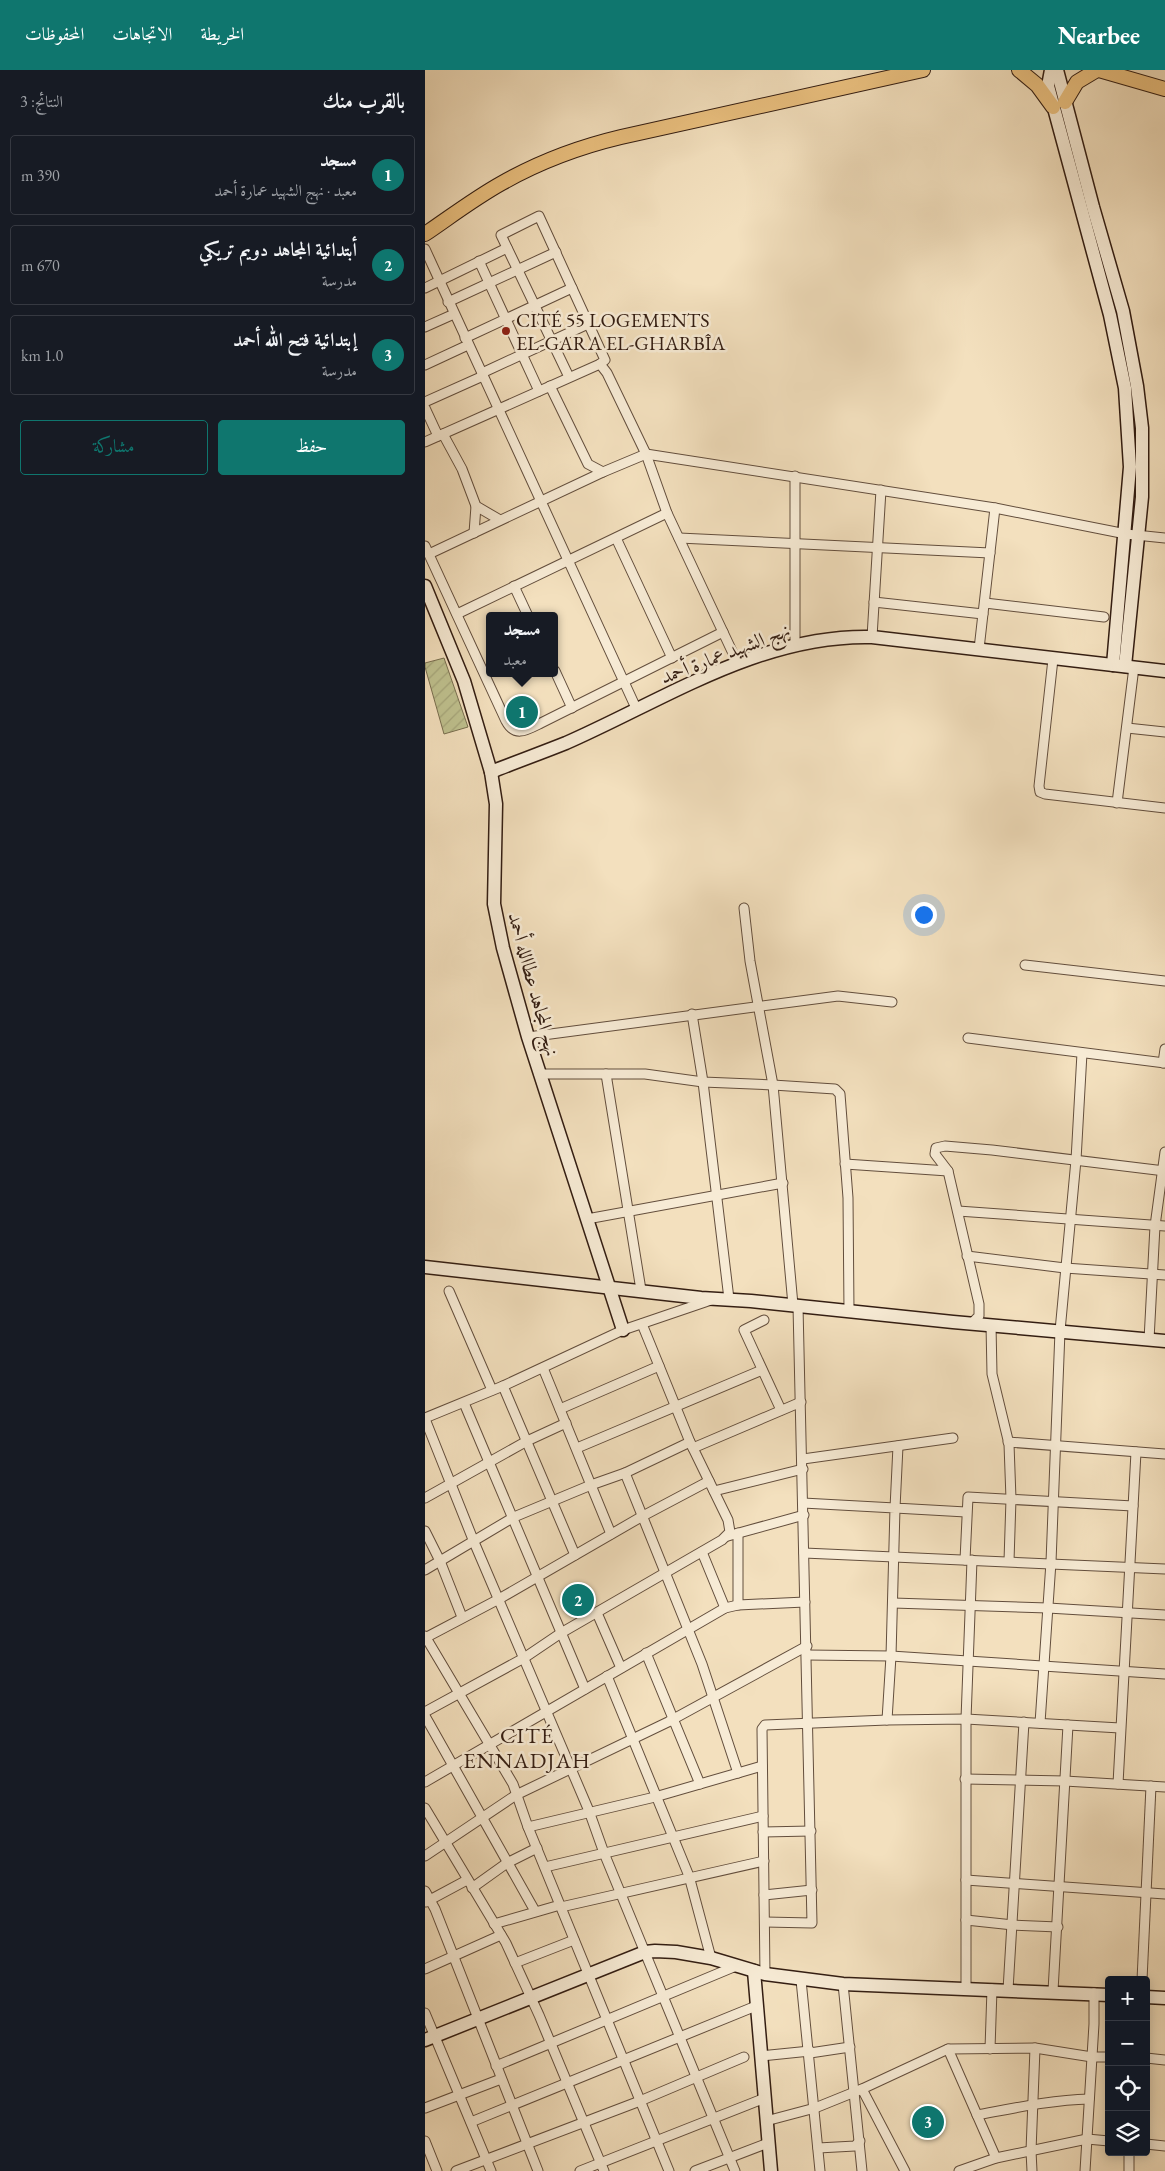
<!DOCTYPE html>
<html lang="ar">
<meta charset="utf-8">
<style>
body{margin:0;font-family:"EB Garamond",Amiri,serif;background:#20242c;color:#f1f3f6;direction:rtl}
.controls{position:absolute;right:15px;bottom:15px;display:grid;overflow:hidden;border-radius:5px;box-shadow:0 2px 12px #0003}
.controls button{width:45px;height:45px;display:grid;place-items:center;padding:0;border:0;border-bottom:1px solid #363941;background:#171b24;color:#f1f3f6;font:25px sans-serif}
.you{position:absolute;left:498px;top:844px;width:18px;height:18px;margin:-12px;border:4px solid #fff;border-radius:50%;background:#1a73e8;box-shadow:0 0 0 8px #1a73e833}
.badge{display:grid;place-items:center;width:32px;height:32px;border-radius:50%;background:#0f766e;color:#fff;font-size:16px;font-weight:700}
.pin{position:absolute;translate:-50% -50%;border:2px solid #fff;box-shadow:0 1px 5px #0006}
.popup{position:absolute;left:61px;top:542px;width:72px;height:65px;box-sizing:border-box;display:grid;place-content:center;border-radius:5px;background:#171b24;filter:drop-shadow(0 1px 4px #0005);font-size:16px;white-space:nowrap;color:#9ea1a6}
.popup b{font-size:19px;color:#f1f3f6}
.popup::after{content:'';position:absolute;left:50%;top:100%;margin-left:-10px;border:10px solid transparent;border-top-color:#171b24}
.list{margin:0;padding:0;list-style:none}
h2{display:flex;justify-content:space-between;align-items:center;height:65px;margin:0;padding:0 20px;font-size:21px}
h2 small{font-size:16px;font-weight:400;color:#9ea1a6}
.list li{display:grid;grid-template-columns:32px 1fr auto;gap:15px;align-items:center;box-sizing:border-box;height:80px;margin:0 10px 10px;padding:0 10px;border:1px solid #363941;border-radius:5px}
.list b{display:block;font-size:19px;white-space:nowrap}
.list p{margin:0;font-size:16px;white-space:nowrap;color:#9ea1a6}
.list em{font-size:16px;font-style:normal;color:#9ea1a6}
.actions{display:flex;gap:10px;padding:15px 20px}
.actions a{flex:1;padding:11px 0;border:1px solid #0f766e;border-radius:5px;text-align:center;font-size:18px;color:#0f766e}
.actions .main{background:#0f766e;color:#fff}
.icon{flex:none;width:28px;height:28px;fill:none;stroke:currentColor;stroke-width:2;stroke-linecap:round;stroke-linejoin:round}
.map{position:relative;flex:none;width:740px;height:2101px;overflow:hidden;direction:ltr}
header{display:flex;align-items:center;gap:30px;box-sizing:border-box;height:70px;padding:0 25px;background:#0f766e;color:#fff}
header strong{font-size:24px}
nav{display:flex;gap:28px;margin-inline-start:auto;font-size:18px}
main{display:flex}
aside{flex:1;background:#171b24}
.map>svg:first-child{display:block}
</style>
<header>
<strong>Nearbee</strong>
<nav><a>الخريطة</a><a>الاتجاهات</a><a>المحفوظات</a></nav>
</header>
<main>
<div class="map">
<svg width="740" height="2101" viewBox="0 0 740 2101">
<defs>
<pattern id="garden-furrows" width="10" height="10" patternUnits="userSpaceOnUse" patternTransform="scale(1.25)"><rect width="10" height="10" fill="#bfc18f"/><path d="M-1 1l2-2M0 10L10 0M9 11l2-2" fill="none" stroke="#a5a57a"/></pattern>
</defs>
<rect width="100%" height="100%" fill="#f3e0be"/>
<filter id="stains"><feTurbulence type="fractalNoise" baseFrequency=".004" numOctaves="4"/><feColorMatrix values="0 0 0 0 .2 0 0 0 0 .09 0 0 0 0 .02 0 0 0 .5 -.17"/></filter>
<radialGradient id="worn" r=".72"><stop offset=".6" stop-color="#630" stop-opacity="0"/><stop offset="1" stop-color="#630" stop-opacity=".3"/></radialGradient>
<path fill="url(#garden-furrows)" stroke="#796f50" d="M19,588L43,657L19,664L0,597V593Z"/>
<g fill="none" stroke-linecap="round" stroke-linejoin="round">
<g stroke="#634e3d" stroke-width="11">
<g id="street">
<path d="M0,179L211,638"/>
<path d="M54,191L114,321"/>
<path d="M0,218L82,178"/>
<path d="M23,232L131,182"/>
<path d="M0,257L29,244"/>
<path d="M40,268L147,218"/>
<path d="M0,295L43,275"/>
<path d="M57,303L163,254"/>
<path d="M144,307L76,165L114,146L180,290L175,294"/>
<path d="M125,316L163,394L178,402"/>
<path d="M0,332L58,306"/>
<path d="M0,338L13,366"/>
<path d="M18,364L37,399L51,436L75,450"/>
<path d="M0,372L175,294L182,303L221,384L242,443L313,594"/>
<path d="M49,463L51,436"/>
<path d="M191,468L247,588"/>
<path d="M254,468L565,483"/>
<path d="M0,476L81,651C90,668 102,660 116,653L298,562"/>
<path d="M4,484L178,402L221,384L570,438L701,464L740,468"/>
<path d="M89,516L103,546"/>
<path d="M449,532L558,544"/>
<path d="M560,533L679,547"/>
<path d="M32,544L242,443"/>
<path d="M447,567L456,420"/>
<path d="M370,574V406"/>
<path d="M554,579L570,438"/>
<path d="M628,589L614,716L615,722L620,724L740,738"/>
<path d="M130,601L147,638"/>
<path d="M702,658L740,662"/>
<path d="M692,733L709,597"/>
<path d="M319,838L325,891L348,1015L368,1235"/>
<path d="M600,895L740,911"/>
<path d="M267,944L278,1012L304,1229"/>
<path d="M103,967L413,926L467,932"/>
<path d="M543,968L740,993"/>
<path d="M738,993L740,979"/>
<path d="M114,1004H220L278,1012L348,1015L410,1019L415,1024L423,1128L424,1241"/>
<path d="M181,1004L216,1220"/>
<path d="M420,1094L523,1101"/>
<path d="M533,1141L740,1156"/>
<path d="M162,1149L358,1113"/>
<path d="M542,1186L640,1198L740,1205"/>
<path d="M24,1221L67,1320"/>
<path d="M339,1250L319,1260L356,1340"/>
<path d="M547,1253L554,1246V1234L523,1101L510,1084L511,1078L520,1076L567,1080L740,1101"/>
<path d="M566,1255L567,1304L584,1374L586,1429L584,1491"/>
<path d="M724,1270L730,1156L740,1082"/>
<path d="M118,1298L186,1464"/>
<path d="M78,1316L150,1485"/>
<path d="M39,1333L160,1619"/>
<path d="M135,1339L234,1296"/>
<path d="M0,1348L78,1316L198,1260L286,1230"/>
<path d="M0,1349L49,1472L164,1741L179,1783L310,2101"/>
<path d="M583,1372L740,1384"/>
<path d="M473,1376L470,1438L541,1442"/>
<path d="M152,1378L337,1300"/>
<path d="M268,1378L376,1332"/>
<path d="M378,1389L528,1368"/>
<path d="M200,1403L265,1372"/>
<path d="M289,1421L378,1399"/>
<path d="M0,1428L102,1371L141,1353"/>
<path d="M378,1433L470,1438L466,1586L462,1650"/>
<path d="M0,1461L15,1491L37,1547"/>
<path d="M303,1466L379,1445"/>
<path d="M277,1482L300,1538"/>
<path d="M379,1483L740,1499"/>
<path d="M540,1490L543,1427L708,1436"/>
<path d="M0,1500L89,1447L166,1415L200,1403L277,1594L313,1703"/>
<path d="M468,1533L623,1538L740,1545"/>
<path d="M313,1535V1463"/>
<path d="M172,1543L196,1598"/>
<path d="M0,1566L88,1714L103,1757L244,2101"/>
<path d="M0,1568L74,1529L216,1447L284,1411"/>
<path d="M221,1583L275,1714"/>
<path d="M382,1585L466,1586L740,1604"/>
<path d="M182,1606L264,1806L286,1888"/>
<path d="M0,1642L99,1588L136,1563L297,1470L305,1462L303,1450L265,1372L217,1254"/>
<path d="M0,1646L110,1841"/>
<path d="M615,1653L626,1492L635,1261L651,1090L657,983"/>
<path d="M540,1709L640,1711L740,1717"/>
<path d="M0,1712L300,1538L313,1535L380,1532"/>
<path d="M693,1714L711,1382"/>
<path d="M0,1738L81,1873L114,1945L179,2101"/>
<path d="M103,1757L230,1727L337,1696"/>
<path d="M338,1762L386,1761"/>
<path d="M0,1786L91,1725L243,1652L382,1576"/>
<path d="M120,1797L338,1746"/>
<path d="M541,1810L740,1824"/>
<path d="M47,1818L82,1793L112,1778"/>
<path d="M0,1821L10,1839L113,2101"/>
<path d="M339,1825L387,1820"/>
<path d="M1,1832L42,1810"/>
<path d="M136,1837L339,1791"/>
<path d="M541,1850L588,1855L633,1857"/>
<path d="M340,1852L387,1853L373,1236"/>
<path d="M69,1854L135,1835"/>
<path d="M90,1893L149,1870"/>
<path d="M0,1899L76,1865"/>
<path d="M340,1904L337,1659L340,1655L462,1650L541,1649L695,1658"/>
<path d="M376,1910L395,2101"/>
<path d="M717,1910L726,1716"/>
<path d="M418,1914L437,2101"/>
<path d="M541,1919V1649L547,1490"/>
<path d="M583,1920L599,1652"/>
<path d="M628,1921L643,1655"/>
<path d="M0,1943L66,2101"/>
<path d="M523,1979L571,2088"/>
<path d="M565,1979L567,1919"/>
<path d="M385,1983L425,1977"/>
<path d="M336,1986L385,1981"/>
<path d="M721,1988L740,1990"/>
<path d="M71,1996L311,1896"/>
<path d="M437,2019L480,2101"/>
<path d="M0,2038L76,2009"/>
<path d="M552,2045C590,2038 626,2030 664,2029"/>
<path d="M341,2051L390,2038L437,2019L523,1979L610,1978L667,1987H684"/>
<path d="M46,2052L331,1936"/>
<path d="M0,2071L12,2101"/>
<path d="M721,2074L740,2076"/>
<path d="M393,2078L430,2076L435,2071"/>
<path d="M31,2101L215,2031L319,1987"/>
<path d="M155,2101L340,2028"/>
<path d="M270,2101L343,2073"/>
<path d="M534,2101L571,2088L662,2069L684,2071"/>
<path d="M607,2101L606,2081L610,1978"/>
<path d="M660,2101L669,1954V1923"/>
<path d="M704,2101V2082"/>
</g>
</g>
<g stroke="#331d12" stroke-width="15">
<g id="secondary">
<path d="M626,0L623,16L685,245L700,318L705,397L688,595"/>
<path d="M632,0L668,137L698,241L712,316L717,358V427L700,596"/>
<path d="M0,516L39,611L66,702L71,734L69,834L78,878L103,967L198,1260"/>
<path d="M66,702C91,692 116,683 141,673C239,630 336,564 447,567L740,601"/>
<path d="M0,1197L276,1228L326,1231L528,1252L740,1271"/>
<path d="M329,1901L346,2101"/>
<path d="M721,1927L740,1928"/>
<path d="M0,1970L220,1882L230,1881L251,1882L286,1888L340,1904L418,1914L684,1925"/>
</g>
</g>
<g stroke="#331d12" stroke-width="16">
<g id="primary">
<path d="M594,0L612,15L628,37"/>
<path d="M674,0L740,19"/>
<path d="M640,32L652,12L672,0"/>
<path d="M0,164C25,147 50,128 77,113C114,92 154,77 196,67L498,0"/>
</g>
</g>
<use href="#street" stroke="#f7ebd5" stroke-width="9"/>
<use href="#secondary" stroke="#f7ebd5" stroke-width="12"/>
<use href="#primary" stroke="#eac07f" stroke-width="14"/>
</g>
<circle fill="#8f2418" stroke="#f7ebd5" stroke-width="2" cx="81" cy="261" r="5"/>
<g text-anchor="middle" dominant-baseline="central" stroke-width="5" stroke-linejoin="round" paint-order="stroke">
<g font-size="20" fill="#331d12" stroke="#f7ebd5" text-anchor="start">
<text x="91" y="250">CITÉ 55 LOGEMENTS<tspan x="91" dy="23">EL-GARA EL-GHARBÎA</tspan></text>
</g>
<g font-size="20" fill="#331d12" stroke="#f7ebd5">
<text transform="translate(300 583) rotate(-21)">نهج الشهيد عمارة أحمد</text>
<text transform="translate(109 914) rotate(75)">نهج المجاهد عطاالله أحمد</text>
</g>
<g font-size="22" letter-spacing="1" fill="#331d12" stroke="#f7ebd5">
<text x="102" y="1665">CITÉ<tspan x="102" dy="25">ENNADJAH</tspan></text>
</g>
</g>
<rect width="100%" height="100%" filter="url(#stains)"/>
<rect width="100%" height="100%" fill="url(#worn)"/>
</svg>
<div class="controls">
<button>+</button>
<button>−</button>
<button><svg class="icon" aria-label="locate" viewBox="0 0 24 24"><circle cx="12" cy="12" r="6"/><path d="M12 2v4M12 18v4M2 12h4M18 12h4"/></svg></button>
<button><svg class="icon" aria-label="layers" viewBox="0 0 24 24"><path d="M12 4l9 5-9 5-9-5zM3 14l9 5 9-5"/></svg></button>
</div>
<div class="you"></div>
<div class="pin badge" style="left:97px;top:642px">1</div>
<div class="popup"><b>مسجد</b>معبد</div>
<div class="pin badge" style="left:153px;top:1530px">2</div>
<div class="pin badge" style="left:503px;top:2052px">3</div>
</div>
<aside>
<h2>بالقرب منك<small>النتائج: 3</small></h2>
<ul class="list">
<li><span class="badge">1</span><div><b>مسجد</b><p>معبد · نهج الشهيد عمارة أحمد</p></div><em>390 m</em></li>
<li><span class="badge">2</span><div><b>أبتدائية المجاهد دويم تريكي</b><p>مدرسة</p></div><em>670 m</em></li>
<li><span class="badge">3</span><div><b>إبتدائية فتح الله أحمد</b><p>مدرسة</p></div><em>1.0 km</em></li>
</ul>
<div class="actions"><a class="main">حفظ</a><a>مشاركة</a></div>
</aside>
</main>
